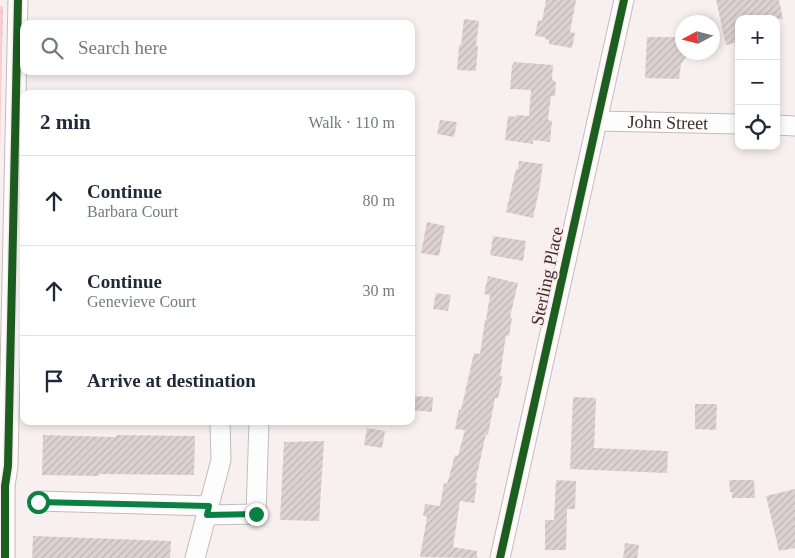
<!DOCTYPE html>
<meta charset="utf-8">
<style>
body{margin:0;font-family:Georgia,serif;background:#f2f2f3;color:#1f2937}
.controls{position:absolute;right:15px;top:15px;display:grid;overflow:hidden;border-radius:10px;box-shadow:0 2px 8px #0003}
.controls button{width:45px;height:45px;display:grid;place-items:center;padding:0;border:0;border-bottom:1px solid #e0e1e3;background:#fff;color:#1f2937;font:25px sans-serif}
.compass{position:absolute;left:675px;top:15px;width:45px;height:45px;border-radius:50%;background:#fff;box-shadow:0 2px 8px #0003;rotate:263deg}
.stop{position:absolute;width:15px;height:15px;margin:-11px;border:4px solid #0b8043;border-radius:50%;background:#fff}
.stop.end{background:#0b8043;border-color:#fff;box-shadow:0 1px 5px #0008}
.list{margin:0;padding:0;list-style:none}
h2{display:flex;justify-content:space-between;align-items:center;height:65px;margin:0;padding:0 20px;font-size:21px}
h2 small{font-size:16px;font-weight:400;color:#747a83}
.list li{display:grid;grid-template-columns:32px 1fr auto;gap:15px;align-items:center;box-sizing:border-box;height:90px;padding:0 20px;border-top:1px solid #e0e1e3}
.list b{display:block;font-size:19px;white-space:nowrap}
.list p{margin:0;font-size:16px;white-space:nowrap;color:#747a83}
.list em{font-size:16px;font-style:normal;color:#747a83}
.icon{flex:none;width:28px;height:28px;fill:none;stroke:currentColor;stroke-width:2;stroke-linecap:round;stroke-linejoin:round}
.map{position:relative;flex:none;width:795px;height:558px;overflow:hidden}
.search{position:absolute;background:#fff;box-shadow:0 2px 8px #0003;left:20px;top:20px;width:395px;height:55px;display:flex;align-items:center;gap:12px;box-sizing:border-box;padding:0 18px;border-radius:10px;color:#747a83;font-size:19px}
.panel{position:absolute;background:#fff;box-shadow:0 2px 8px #0003;left:20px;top:90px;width:395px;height:335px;border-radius:10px}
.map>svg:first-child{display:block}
</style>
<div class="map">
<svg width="795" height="558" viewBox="0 0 795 558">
<defs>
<pattern id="grass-dots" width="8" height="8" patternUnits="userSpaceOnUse" patternTransform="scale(1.25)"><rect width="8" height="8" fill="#f6cdd0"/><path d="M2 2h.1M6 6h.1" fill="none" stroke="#d4b0b3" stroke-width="1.8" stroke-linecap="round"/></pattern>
<pattern id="building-hatch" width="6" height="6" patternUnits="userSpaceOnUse" patternTransform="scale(1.25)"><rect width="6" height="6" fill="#ddd2d3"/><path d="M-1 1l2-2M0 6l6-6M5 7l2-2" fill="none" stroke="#bfb5b5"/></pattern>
</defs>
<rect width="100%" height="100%" fill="#f8eff0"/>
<path fill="url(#grass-dots)" d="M0,6H3L0,154Z"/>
<g fill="url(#building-hatch)">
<path d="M546,0H576L570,32L575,33L572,48L549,44V40L545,39V37L535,36L538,20L542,21Z"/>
<path d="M716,0H779L783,19H739V42L726,45Z"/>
<path d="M464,19L479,21L476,46H478L476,71L457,70L459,45H461Z"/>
<path d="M647,37H682V52H689L681,64L679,79L645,78Z"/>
<path d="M514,62L553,65L552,80H554V82H556L555,96H551L548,120L552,121L550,142L533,140V144L505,140L508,116L516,117V115L529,116L531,90L510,89L512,65H513Z"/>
<path d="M440,120L457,122L454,137L437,134Z"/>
<path d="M519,161L543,164L539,191L533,218L506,212L516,169H518Z"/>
<path d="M427,222L445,226L439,256L421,253Z"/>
<path d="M493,236L526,241L523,261L490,255Z"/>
<path d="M488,276L518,283L510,317L512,318L509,336L506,335L500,376L503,377L498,398H495L488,435L486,434L475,483H477L474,503L460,501L453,547L477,551V558L420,557L427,517L423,516L425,504L440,506L444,483L447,484L455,455L458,456L465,430L455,429L459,409L461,410L474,353L480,354L485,320H486L490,295L484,294Z"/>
<path d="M436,293L451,295L448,311L433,309Z"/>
<path d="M411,396L433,397L432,412L411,410Z"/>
<path d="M573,397L596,398L594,448L668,451L667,473L570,469Z"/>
<path d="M695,404H717L716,430L695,429Z"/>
<path d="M367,428L385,431L382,448L364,445Z"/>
<path d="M43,435L116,437V435L195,436L194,475L99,474V476L42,475Z"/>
<path d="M324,441L319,521L280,520L284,442Z"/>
<path d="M556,480L576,481L575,509H567L566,550H545V520H554Z"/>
<path d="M729,480H754L755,498H732V492H730Z"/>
<path d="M795,489V548L779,551L766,496Z"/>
<path d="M33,536L171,541L170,558H32Z"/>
<path d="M625,543L639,545L637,558H623Z"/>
</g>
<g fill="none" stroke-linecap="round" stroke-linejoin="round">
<g stroke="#c6bbbc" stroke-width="21">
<g id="minor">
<path id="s1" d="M597,121L739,124"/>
<path d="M776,125L795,126"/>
<path d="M38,501L209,506"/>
<path d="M207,515L256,514L259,421"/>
<path d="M5,558V486L8,466L18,0"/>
<path d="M195,558L221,460L220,421"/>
<path d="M500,558L624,0"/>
</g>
</g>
<use href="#minor" stroke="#fefdfd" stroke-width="19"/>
<g stroke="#fcebec" stroke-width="11">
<g id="cycleway">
<path d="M5,558V486L8,466L18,0"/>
<path d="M500,558L624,0"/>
</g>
</g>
<use href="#cycleway" stroke="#1b5e20" stroke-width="8"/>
</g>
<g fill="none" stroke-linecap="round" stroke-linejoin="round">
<path stroke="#0b8043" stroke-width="6" d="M38,502L209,506L207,515L256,514"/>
</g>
<g text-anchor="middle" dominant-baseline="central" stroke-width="4" stroke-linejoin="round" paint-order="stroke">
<g font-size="18" fill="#3e2f30" stroke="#fcebec">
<text stroke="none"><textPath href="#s1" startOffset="71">John Street</textPath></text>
<text transform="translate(547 276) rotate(-78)">Sterling Place</text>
</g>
</g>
</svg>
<div class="controls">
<button>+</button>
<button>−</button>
<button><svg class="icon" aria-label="locate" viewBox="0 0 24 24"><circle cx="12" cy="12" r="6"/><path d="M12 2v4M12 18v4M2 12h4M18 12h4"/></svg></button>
</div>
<svg class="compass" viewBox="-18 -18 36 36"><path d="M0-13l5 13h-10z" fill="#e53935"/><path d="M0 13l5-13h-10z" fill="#747a83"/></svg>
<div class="stop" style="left:38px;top:502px"></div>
<div class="stop end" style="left:256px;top:514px"></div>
<div class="search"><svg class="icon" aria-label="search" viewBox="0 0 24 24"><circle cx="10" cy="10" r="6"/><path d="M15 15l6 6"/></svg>Search here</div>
<section class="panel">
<h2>2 min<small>Walk · 110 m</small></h2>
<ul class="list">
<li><svg class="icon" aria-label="ahead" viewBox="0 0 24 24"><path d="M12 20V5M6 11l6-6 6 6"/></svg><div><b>Continue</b><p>Barbara Court</p></div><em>80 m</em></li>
<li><svg class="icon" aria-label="ahead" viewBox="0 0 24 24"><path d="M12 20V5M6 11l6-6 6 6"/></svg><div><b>Continue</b><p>Genevieve Court</p></div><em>30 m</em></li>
<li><svg class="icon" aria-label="arrive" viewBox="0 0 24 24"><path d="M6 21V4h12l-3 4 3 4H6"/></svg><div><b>Arrive at destination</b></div></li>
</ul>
</section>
</div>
